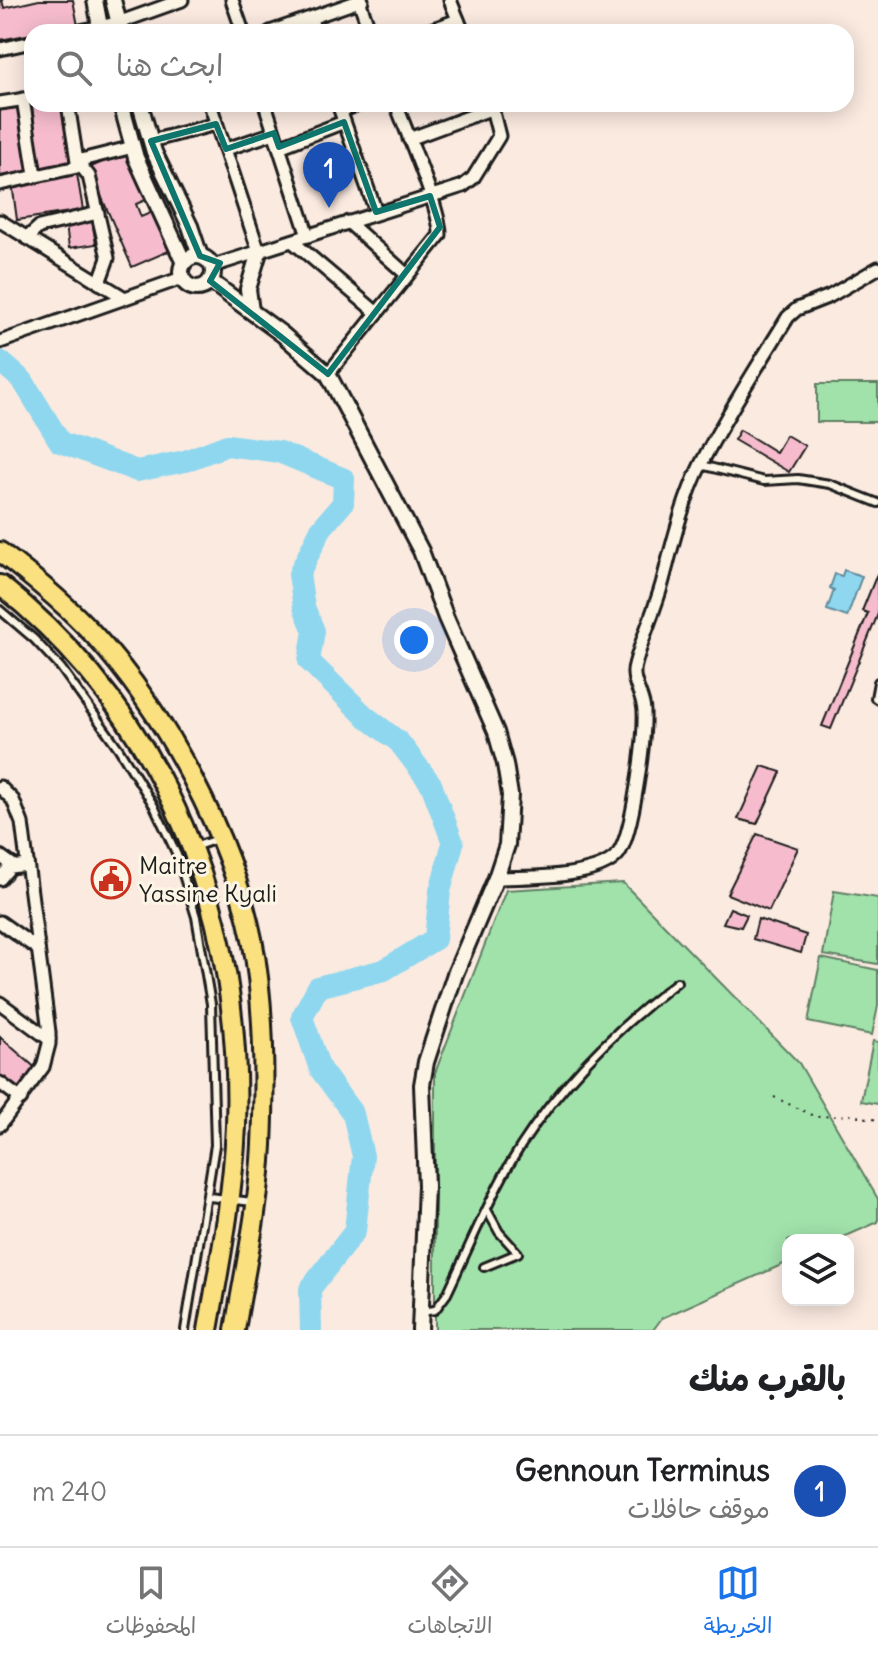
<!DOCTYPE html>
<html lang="ar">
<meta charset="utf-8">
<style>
body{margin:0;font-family:Delius,"Playpen Sans Arabic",sans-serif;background:#f6f6f6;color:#202124;direction:rtl}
.controls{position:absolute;right:24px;bottom:24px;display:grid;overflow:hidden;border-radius:16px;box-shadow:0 4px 20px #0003}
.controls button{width:72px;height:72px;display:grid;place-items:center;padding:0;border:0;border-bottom:2px solid #e0e0e0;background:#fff;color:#202124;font:40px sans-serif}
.you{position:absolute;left:414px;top:640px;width:28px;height:28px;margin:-20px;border:6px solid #fff;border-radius:50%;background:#1a73e8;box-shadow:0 0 0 12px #1a73e833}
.badge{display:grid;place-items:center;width:52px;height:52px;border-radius:50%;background:#1a73e8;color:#fff;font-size:26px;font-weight:700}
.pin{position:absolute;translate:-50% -66px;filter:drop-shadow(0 2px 4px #0008)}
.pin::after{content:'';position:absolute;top:42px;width:28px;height:24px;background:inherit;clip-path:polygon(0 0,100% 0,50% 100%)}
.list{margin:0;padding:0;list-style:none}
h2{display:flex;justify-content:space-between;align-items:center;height:104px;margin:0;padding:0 32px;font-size:34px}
h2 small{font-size:26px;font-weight:400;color:#757577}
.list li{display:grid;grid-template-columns:52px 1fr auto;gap:24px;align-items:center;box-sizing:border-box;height:112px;padding:0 32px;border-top:2px solid #e0e0e0}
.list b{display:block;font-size:30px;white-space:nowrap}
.list p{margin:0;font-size:26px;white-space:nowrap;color:#757577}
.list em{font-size:26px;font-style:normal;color:#757577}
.icon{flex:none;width:44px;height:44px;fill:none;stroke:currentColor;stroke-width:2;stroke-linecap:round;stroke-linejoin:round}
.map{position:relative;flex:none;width:878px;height:1330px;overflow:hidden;direction:ltr}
.search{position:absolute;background:#fff;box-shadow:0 4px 20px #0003;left:24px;right:24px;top:24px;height:88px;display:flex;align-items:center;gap:20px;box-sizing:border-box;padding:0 28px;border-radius:24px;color:#757577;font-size:30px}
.sheet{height:216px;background:#fff}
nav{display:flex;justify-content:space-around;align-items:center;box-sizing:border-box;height:112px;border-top:2px solid #e0e0e0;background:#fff;font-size:22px;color:#757577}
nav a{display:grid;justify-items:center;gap:4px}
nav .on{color:#1a73e8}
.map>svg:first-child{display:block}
</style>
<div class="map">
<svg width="878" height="1330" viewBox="0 0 878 1330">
<rect width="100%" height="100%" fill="#fbeae0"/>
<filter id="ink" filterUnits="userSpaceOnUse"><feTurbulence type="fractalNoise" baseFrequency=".0125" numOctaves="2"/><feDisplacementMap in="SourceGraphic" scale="16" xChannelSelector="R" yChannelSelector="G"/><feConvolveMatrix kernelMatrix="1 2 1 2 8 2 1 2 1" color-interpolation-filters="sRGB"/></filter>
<g filter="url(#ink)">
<g fill="#a1e2ab" stroke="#5e7f64" stroke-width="2">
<rect x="817" y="384" width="61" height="38"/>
<path d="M623,883L799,1063L878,1199V1222L837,1240H788V1262L662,1318L653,1330H435V1073L506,890Z"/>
<path d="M834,891L878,898V964L823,955Z"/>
<path d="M821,958L878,970V1006L872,1035L808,1022Z"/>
<path d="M873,1041L878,1042V1104L861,1101Z"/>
</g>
<path fill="#8ed7ef" stroke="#608c9b" stroke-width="2" d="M844,570L862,576L847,617L827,610L834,590L830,588L835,574L842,576Z"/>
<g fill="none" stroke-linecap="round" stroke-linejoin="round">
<path stroke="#8ed7ef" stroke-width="22" d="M0,361L23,381L60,442L137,471L185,461L227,445L279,452L344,479L343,503L321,529L299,574L304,607L314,631L309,661L365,716L399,742L431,784L453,843L440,891L435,939L384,970L318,987L302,1017L320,1069L353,1114L363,1156L355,1231L310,1289L311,1330"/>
</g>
<g fill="#f6bccd" stroke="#1c1c1c" stroke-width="2">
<path d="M2,0L4,8L39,0H73L78,26L32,32V34L0,40V1Z"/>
<path d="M44,104H67L75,166L40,170L32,106Z"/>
<path d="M24,107L33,171L0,176V110Z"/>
<path d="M127,151L148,199L136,204L141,217L155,211L171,250L132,267L89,168Z"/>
<path d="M77,174L83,210L17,220L12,183Z"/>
<path d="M92,220L96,244L69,248L66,224Z"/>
<path d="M740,430L776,452L786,435L805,446L789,472L734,440Z"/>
<path d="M877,574L878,614L831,729L822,726L868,613L862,611Z"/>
<path d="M762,766L781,772L757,824L738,819Z"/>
<path d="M757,834L798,848L769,911L727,894Z"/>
<path d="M730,908L747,915L741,927L723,923Z"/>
<path d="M758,919L806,935L801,953L753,939Z"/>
<path d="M0,1037L39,1071L19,1097L0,1082Z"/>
</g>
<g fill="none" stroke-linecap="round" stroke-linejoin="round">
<g stroke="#1c1c1c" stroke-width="12">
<g id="service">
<path d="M701,465L764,481L798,479L830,484L878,503"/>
<path d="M0,610L34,639L61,668L119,749L154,806L177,855L196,917L211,1004L215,1145L185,1330"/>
<path d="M878,682L875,698L878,700"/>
<path d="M194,847L217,839"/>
<path d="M209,1197L253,1202"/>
<path d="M484,1267L518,1253L499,1232L487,1210"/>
<path d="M421,1312L435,1310L447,1294C467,1252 485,1208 508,1167C551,1093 610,1033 677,982"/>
</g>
</g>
<g stroke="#1c1c1c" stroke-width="17">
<g id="minor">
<path d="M232,0L243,32"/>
<path d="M359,0L370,32"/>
<path d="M450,0L463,32"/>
<path d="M311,19L315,32"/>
<path d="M75,32L118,23L182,0"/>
<path d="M270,32L362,0"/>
<path d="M425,32L458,20"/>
<path d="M0,49L32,42"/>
<path d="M23,99L35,175"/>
<path d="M0,103L32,98"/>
<path d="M68,104L77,161L133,147"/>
<path d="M210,104L259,252"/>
<path d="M265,104L308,236"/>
<path d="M338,104L376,212"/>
<path d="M341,111L359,104"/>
<path d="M409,139L493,108"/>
<path d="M151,141L216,124"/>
<path d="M279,147L344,122"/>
<path d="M226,149L274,133"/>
<path d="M77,161L89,176L108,258L99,283"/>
<path d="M0,184L82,166"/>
<path d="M0,221L123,297"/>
<path d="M348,222L407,275"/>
<path d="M27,238L39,227L98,213"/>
<path d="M292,241L377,313"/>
<path d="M213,266L463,186L473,178L499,136L491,104"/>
<path d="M0,342L182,278"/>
<path d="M328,374L440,235C441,211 406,131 396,104"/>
<path d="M0,787L13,800L22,823L49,1032V1044L43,1067L0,1125"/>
<path d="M0,856L14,866"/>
<path d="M496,878C526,877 598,879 618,854C633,835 645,738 644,712C644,695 630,682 635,665C642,638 654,612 662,584C673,543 682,502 701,464C727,413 758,366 788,317L797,309L830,296L878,268"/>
<path d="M0,879L10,867L27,865"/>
<path d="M0,922L38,949"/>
<path d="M0,1003L49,1039"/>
<path d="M0,1083L21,1099"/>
</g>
</g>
<g stroke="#1c1c1c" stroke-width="20">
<g id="tertiary">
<path d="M95,0L101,32"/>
<path d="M113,0L121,32"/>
<path d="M121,104L136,158L184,263"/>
<path d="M140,104L154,152L190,226L200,256"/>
<circle cx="197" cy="272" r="16"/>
<path d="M210,281L282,334L328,374L421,551L446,618L496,732L505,764L510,795L507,845L496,878L455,974L426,1062L422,1085L426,1186L420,1330"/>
<path d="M251,311L248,289L259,252"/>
</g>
</g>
<g stroke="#1c1c1c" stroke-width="24">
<g id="primary">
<path d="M0,552C34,578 67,605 95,636C166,714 231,836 252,939C265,1005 265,1078 262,1145C259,1207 245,1269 235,1330"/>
<path d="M0,585C167,718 243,915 236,1126C233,1195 220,1262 208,1330"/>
</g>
</g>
<path stroke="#1c1c1c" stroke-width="2" stroke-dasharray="2 6" stroke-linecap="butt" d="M774,1097L816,1117L852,1115L878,1120"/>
<use href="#service" stroke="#fcf5e5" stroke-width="6"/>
<use href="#minor" stroke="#fcf5e5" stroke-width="11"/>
<use href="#tertiary" stroke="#fcf5e5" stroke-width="14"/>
<use href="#primary" stroke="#fbe080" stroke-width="18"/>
</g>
</g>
<path fill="none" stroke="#0f766e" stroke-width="6" stroke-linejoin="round" d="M344,122L376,212L430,196L440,227L328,374L210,281L220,263L200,256L151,141L216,124L226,149L274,133L279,147Z"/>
<defs>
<g id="civic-ring" transform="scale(2)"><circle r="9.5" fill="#fcf5e5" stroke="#c8321e" stroke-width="1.5"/><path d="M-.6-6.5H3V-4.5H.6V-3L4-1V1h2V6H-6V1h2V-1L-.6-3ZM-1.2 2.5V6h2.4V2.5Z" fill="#c8321e"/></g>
</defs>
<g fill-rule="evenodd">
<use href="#civic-ring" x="111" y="879"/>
</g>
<g text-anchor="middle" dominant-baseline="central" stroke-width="6" stroke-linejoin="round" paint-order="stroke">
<g font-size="24" fill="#1c1c1c" stroke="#fcf5e5" text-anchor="start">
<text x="139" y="865">Maitre<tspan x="139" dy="28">Yassine Kyali</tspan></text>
</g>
</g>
</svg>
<div class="controls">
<button><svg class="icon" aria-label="layers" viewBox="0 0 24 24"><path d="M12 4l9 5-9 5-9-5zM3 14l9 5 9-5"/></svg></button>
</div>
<div class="you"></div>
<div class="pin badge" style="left:329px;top:208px;background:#1a4fb4">1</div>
<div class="search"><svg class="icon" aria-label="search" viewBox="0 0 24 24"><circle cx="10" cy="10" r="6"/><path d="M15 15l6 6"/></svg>ابحث هنا</div>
</div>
<section class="sheet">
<h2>بالقرب منك<small></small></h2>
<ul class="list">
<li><span class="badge" style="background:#1a4fb4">1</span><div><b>Gennoun Terminus</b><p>موقف حافلات</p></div><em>240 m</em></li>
</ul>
</section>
<nav>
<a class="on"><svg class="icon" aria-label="map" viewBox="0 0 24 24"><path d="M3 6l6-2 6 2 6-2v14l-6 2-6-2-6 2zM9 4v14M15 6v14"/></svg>الخريطة</a>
<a><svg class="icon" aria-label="directions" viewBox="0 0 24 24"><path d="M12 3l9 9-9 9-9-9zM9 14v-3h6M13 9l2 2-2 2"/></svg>الاتجاهات</a>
<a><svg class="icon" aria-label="saved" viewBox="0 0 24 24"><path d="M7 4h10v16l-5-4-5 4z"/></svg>المحفوظات</a>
</nav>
